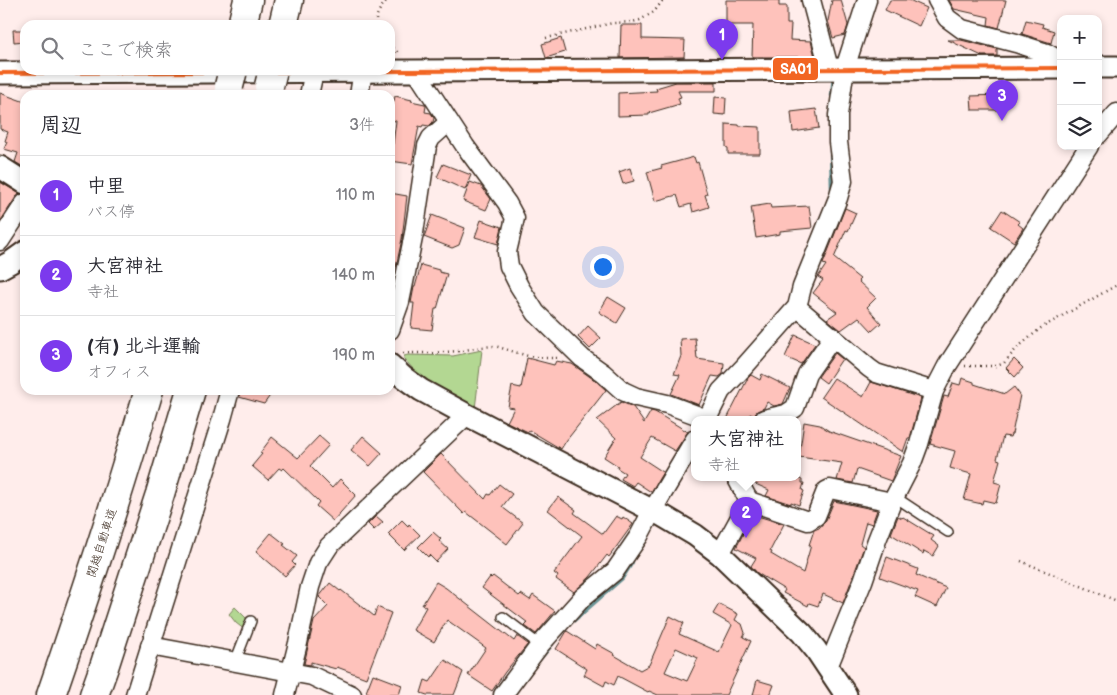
<!DOCTYPE html>
<html lang="ja">
<meta charset="utf-8">
<style>
body{margin:0;font-family:"Balsamiq Sans","Klee One",sans-serif;background:#f7f7f7;color:#2b2b33}
.controls{position:absolute;right:15px;top:15px;display:grid;overflow:hidden;border-radius:10px;box-shadow:0 2px 8px #0003}
.controls button{width:45px;height:45px;display:grid;place-items:center;padding:0;border:0;border-bottom:1px solid #e1e1e2;background:#fff;color:#2b2b33;font:25px sans-serif}
.you{position:absolute;left:602px;top:266px;width:18px;height:18px;margin:-12px;border:4px solid #fff;border-radius:50%;background:#1a73e8;box-shadow:0 0 0 8px #1a73e833}
.badge{display:grid;place-items:center;width:32px;height:32px;border-radius:50%;background:#7c3aed;color:#fff;font-size:16px;font-weight:700}
.pin{position:absolute;translate:-50% -41px;filter:drop-shadow(0 1px 2px #0008)}
.pin::after{content:'';position:absolute;top:26px;width:18px;height:15px;background:inherit;clip-path:polygon(0 0,100% 0,50% 100%)}
.popup{position:absolute;left:691px;top:416px;width:110px;height:65px;box-sizing:border-box;display:grid;place-content:center;border-radius:10px;background:#fff;filter:drop-shadow(0 1px 4px #0005);font-size:16px;white-space:nowrap;color:#7c7c81}
.popup b{font-size:19px;color:#2b2b33}
.popup::after{content:'';position:absolute;left:50%;top:100%;margin-left:-10px;border:10px solid transparent;border-top-color:#fff}
.list{margin:0;padding:0;list-style:none}
h2{display:flex;justify-content:space-between;align-items:center;height:65px;margin:0;padding:0 20px;font-size:21px}
h2 small{font-size:16px;font-weight:400;color:#7c7c81}
.list li{display:grid;grid-template-columns:32px 1fr auto;gap:15px;align-items:center;box-sizing:border-box;height:80px;padding:0 20px;border-top:1px solid #e1e1e2}
.list b{display:block;font-size:19px;white-space:nowrap}
.list p{margin:0;font-size:16px;white-space:nowrap;color:#7c7c81}
.list em{font-size:16px;font-style:normal;color:#7c7c81}
.icon{flex:none;width:28px;height:28px;fill:none;stroke:currentColor;stroke-width:2;stroke-linecap:round;stroke-linejoin:round}
.map{position:relative;flex:none;width:1117px;height:695px;overflow:hidden}
.search{position:absolute;background:#fff;box-shadow:0 2px 8px #0003;left:20px;top:20px;width:375px;height:55px;display:flex;align-items:center;gap:12px;box-sizing:border-box;padding:0 18px;border-radius:15px;color:#7c7c81;font-size:19px}
.panel{position:absolute;background:#fff;box-shadow:0 2px 8px #0003;left:20px;top:90px;width:375px;height:305px;border-radius:15px}
.map>svg:first-child{display:block}
</style>
<div class="map">
<svg width="1117" height="695" viewBox="0 0 1117 695">
<rect width="100%" height="100%" fill="#ffedeb"/>
<filter id="ink" filterUnits="userSpaceOnUse"><feTurbulence type="fractalNoise" baseFrequency=".02" numOctaves="2"/><feDisplacementMap in="SourceGraphic" scale="10" xChannelSelector="R" yChannelSelector="G"/><feConvolveMatrix kernelMatrix="1 2 1 2 8 2 1 2 1" color-interpolation-filters="sRGB"/></filter>
<g filter="url(#ink)">
<g fill="#b3d792" stroke="#778058">
<path d="M482,350L475,409L425,382L404,359V356L408,355L453,356Z"/>
<path d="M235,607L249,621L245,630L236,623L229,614Z"/>
</g>
<g fill="none" stroke-linecap="round" stroke-linejoin="round">
<g stroke="#6c9597" stroke-width="4.5">
<path d="M832,96L834,76"/>
<path d="M831,151L832,190"/>
<path d="M574,620L622,578L632,562"/>
<path d="M538,661L552,644"/>
</g>
</g>
<g fill="#fec2bb" stroke="#3b2a1e" fill-rule="evenodd">
<path d="M726,0H779V6H787V24H791L790,40L811,41L815,57H752L753,25H726Z"/>
<path d="M832,0H841L848,25L845,35L833,38L828,21Z"/>
<path d="M890,0H909L927,8L919,26L885,10Z"/>
<path d="M949,0H1006L999,28L988,25L989,17L954,9Z"/>
<path d="M1026,20L1043,24L1042,27L1054,31L1051,43L1022,34Z"/>
<path d="M621,25H642V39L685,40L684,57L620,58Z"/>
<path d="M13,30H25V41L14,42Z"/>
<path d="M561,38L565,52L546,58L542,44Z"/>
<path d="M948,40H961L997,49V56H982Z"/>
<path d="M676,82H716V91H678L681,97L678,98L680,104L649,113V115L618,116V93L657,91L656,88Z"/>
<path d="M0,93L25,102V168L15,162L18,153L4,149L7,142L5,141L8,132L0,129Z"/>
<path d="M1000,95L1001,110H972L971,96Z"/>
<path d="M395,96L412,100L411,101L425,104L426,106L425,112L431,113L434,118L433,122L429,126L423,125L422,127L419,126L412,164L390,161V144H393L396,121L390,120Z"/>
<path d="M715,97L726,98L725,115L714,114Z"/>
<path d="M816,109L819,128L793,132L791,112Z"/>
<path d="M726,124L739,125V126L760,127V154H728V148L726,147Z"/>
<path d="M694,157L696,163L698,162L707,194L705,195L709,207L693,212L691,204L681,207L677,195L655,201L647,172L662,168L661,166Z"/>
<path d="M443,164L471,175L465,190L437,177Z"/>
<path d="M630,168L634,181L623,184L619,172Z"/>
<path d="M0,182L20,194L16,197L0,222Z"/>
<path d="M470,182L481,186L491,199L486,210L463,201Z"/>
<path d="M390,193L407,196L402,239L396,267H390Z"/>
<path d="M770,204L771,208L809,206L812,228L780,231V234L756,238L751,207Z"/>
<path d="M845,208L856,213L848,231L846,230L834,258L860,279L858,281L876,298L867,307L881,323L872,331L859,317L841,330L827,319L837,312L813,293L823,280L818,277L826,265L823,264Z"/>
<path d="M1002,210L1020,222L1018,224L1023,228L1014,242L991,227Z"/>
<path d="M432,215L465,228L459,245L452,248L424,237Z"/>
<path d="M481,220L502,227L498,244L475,237Z"/>
<path d="M421,265L439,270V272L447,274L437,309H435L432,330L411,328L414,303H411L414,287H415Z"/>
<path d="M608,297L626,308L617,323L599,312Z"/>
<path d="M588,326L601,338L590,349L578,337Z"/>
<path d="M795,335L815,344L801,364L785,357Z"/>
<path d="M695,338L697,359L724,363L723,374L719,377L712,376L699,405L671,394L680,375L674,374L681,356L680,339Z"/>
<path d="M835,353L842,359L826,383L818,377Z"/>
<path d="M527,358L554,365L556,361L572,364L596,381L606,390L566,441L561,449L529,430L528,432L507,422L514,408L508,407L512,386L521,388Z"/>
<path d="M1014,359L1023,368L1015,377L1006,368Z"/>
<path d="M762,374L790,388L783,404L774,406L767,402L764,408L757,411L754,416L750,414L747,419H727L748,378L751,375L760,380Z"/>
<path d="M834,378L863,397L871,382L921,398L910,438H908L903,452L821,397Z"/>
<path d="M962,378L974,382V384L1005,394L1014,387L1020,395L1012,434H1011L1010,437L1003,436L997,459L1000,460L994,482L1001,484L996,503L983,500L982,504L964,500L971,474L950,468L955,451L930,444L944,396L948,397L953,383L960,385Z"/>
<path d="M240,390H274L264,404L239,397Z"/>
<path d="M621,402L633,407L644,423L651,411L655,412L688,432L675,451L652,438L640,457L663,472L651,492L636,482L633,486L621,479L625,473L617,468L618,466L604,457L616,438L597,420Z"/>
<path d="M804,422L820,425L829,431L901,456L891,481L857,469L853,483L837,480L842,463L799,457Z"/>
<path d="M319,436L329,445L310,466L332,488L340,479L356,495L333,521L316,506L319,502L284,468L282,470L279,468L268,480L252,466L262,454L260,453L272,437L298,458Z"/>
<path d="M363,436L382,453L370,466L351,450Z"/>
<path d="M441,454L485,499L488,494L490,495L499,484L512,494L502,507L523,523L507,544L466,512L464,514L423,472Z"/>
<path d="M748,477H793L802,480V483H804L802,490L804,491L799,505L791,502V504L766,496L769,490L751,482Z"/>
<path d="M558,497L576,510L574,513L603,534L616,516L622,519L623,517L633,524L609,557L607,555L590,577L574,592L556,579L558,576L554,573L582,536L548,510Z"/>
<path d="M834,501L877,510L872,524L866,522L860,544L864,547L843,603L823,594L818,606L809,603L808,606L783,593L785,590L757,573L751,566L756,558L736,548L745,530L747,531L754,515L784,524L770,551L772,552L771,554L803,573L811,545H809L814,530L819,528L826,520Z"/>
<path d="M376,516L383,522L374,530L368,524Z"/>
<path d="M898,516L902,518L903,517L934,536L931,540L939,546L933,556L924,551L923,554L891,534Z"/>
<path d="M402,520L408,526L409,524L420,535L404,550L388,534Z"/>
<path d="M433,532L441,539L439,541L448,549L436,562L429,555L428,557L418,547Z"/>
<path d="M271,533L285,544L283,545L297,556L292,562L295,565L285,576L256,551Z"/>
<path d="M887,557L918,569L916,575L946,588L937,607L915,597L918,591L880,577Z"/>
<path d="M493,576L519,596L521,594L530,600L533,595L555,611L536,634L525,626L528,623L482,588L490,577L491,578Z"/>
<path d="M436,582L446,588L514,641L517,636L528,644L505,672L492,691L468,675L486,648L447,620L434,642L413,630L426,607L422,605Z"/>
<path d="M330,583L340,591L341,590L374,616L377,607L391,613L366,678L337,667L336,669L311,662V665L304,664L314,621L328,606L319,597Z"/>
<path d="M719,604L738,614L735,620L742,624L745,633L743,637L751,641L726,695H658L649,691L648,692L618,676L614,685L606,681L604,686L584,675L587,669L556,649L567,631L595,649L597,644L615,654L614,655L640,670L649,665L670,616L684,623L679,634L719,652L732,625L713,614ZM676,648L698,658L687,681L665,672Z"/>
<path d="M445,660L463,672L454,695H427L421,693L425,680L430,682Z"/>
<path d="M373,674L402,685L399,695H374L366,692Z"/>
<path d="M757,680L774,685L770,695H753Z"/>
</g>
<g fill="none" stroke-linecap="round" stroke-linejoin="round">
<g stroke="#3b2a1e" stroke-width="12">
<g id="service">
<path d="M895,497L948,532"/>
<path d="M503,617L540,645"/>
<path d="M235,662L251,621"/>
</g>
</g>
<g stroke="#3b2a1e" stroke-width="21">
<g id="minor">
<path d="M811,0L829,68"/>
<path d="M937,0L947,18L962,29L1016,43L1047,53L1061,61"/>
<path d="M416,71L465,146L507,203L515,218L507,252L509,266L519,286L536,313L582,358L603,373L623,391L636,397L667,404L707,419"/>
<path d="M309,95L314,72"/>
<path d="M359,95L363,71"/>
<path d="M1098,135L1117,113"/>
<path d="M0,241L25,203"/>
<path d="M797,307L869,368L876,373L934,391"/>
<path d="M390,330L400,302L414,233L427,146L431,138L449,122"/>
<path d="M707,419L721,391L744,367L797,307L802,287L838,198L843,181L838,142V115L845,68L867,0"/>
<path d="M764,419L786,414L795,408L807,374L833,337"/>
<path d="M749,501L808,521L816,516L826,491L830,489L892,502"/>
<path d="M720,554L749,501L736,477"/>
<path d="M150,646L312,676L352,695"/>
<path d="M828,667L863,581L877,540L892,502L912,463L919,444L934,391L947,366L1089,146"/>
<path d="M135,695L222,419L230,390"/>
<path d="M285,695L298,643L310,587L318,563L329,546L467,415"/>
<path d="M503,695L540,645L583,597L615,571L639,536L652,511L695,439"/>
</g>
</g>
<g stroke="#3b2a1e" stroke-width="25">
<g id="tertiary">
<path d="M1098,67H1117"/>
<path d="M0,73L1061,68"/>
<path d="M0,167L25,183"/>
<path d="M0,268L11,262L25,252"/>
<path d="M390,365L403,377L421,390L467,415L663,516L695,535L720,554L802,633L816,650L846,695"/>
</g>
</g>
<g stroke="#3b2a1e" stroke-width="31">
<g id="motorway">
<path d="M242,25L248,0"/>
<path d="M283,25L289,0"/>
<path d="M51,695C86,594 119,493 149,390"/>
<path d="M94,695L104,667L160,494L191,390"/>
</g>
</g>
<g stroke="#3b2a1e" stroke-width="2.5" stroke-dasharray="1 4" stroke-linecap="butt">
<path d="M376,25C375,15 381,7 387,0"/>
<path d="M546,38L613,23L632,22L640,20L654,12L663,0"/>
<path d="M390,44L399,54"/>
<path d="M403,353H429L459,351L481,347L495,346L528,356L543,358H558"/>
<path d="M965,366H997L1004,363L1017,348L1041,328L1117,285"/>
<path d="M1021,561L1117,601"/>
</g>
<use href="#service" stroke="#fff" stroke-width="9"/>
<use href="#minor" stroke="#fff" stroke-width="18"/>
<use href="#tertiary" stroke="#fff" stroke-width="21"/>
<use href="#motorway" stroke="#fff" stroke-width="28"/>
<g stroke="#3b2a1e" stroke-width="31" stroke-linecap="butt">
<g id="motorway-bridge">
<path d="M229,86L233,70"/>
<path d="M269,86L273,70"/>
</g>
</g>
<use href="#motorway-bridge" stroke="#fff" stroke-width="28"/>
<g stroke="#fff" stroke-width="8">
<path id="bus-1" d="M0,73L1061,68"/>
</g>
<use href="#bus-1" stroke="#f26522" stroke-width="4"/>
</g>
</g>
<g text-anchor="middle" dominant-baseline="central" stroke-width="4" stroke-linejoin="round" paint-order="stroke">
<g font-size="12" fill="#3b2a1e" stroke="#fff">
<text transform="translate(102 543) rotate(-72)">関越自動車道</text>
</g>
</g>
<rect stroke="#fff" stroke-width="2" x="772" y="57" width="47" height="24" rx="5" fill="#f26522"/>
<g font-size="14" text-anchor="middle" font-weight="bold" fill="#fff">
<text x="796" y="74">SA01</text>
</g>
</svg>
<div class="controls">
<button>+</button>
<button>−</button>
<button><svg class="icon" aria-label="layers" viewBox="0 0 24 24"><path d="M12 4l9 5-9 5-9-5zM3 14l9 5 9-5"/></svg></button>
</div>
<div class="you"></div>
<div class="pin badge" style="left:722px;top:60px">1</div>
<div class="pin badge" style="left:746px;top:538px">2</div>
<div class="popup"><b>大宮神社</b>寺社</div>
<div class="pin badge" style="left:1002px;top:121px">3</div>
<div class="search"><svg class="icon" aria-label="search" viewBox="0 0 24 24"><circle cx="10" cy="10" r="6"/><path d="M15 15l6 6"/></svg>ここで検索</div>
<section class="panel">
<h2>周辺<small>3件</small></h2>
<ul class="list">
<li><span class="badge">1</span><div><b>中里</b><p>バス停</p></div><em>110 m</em></li>
<li><span class="badge">2</span><div><b>大宮神社</b><p>寺社</p></div><em>140 m</em></li>
<li><span class="badge">3</span><div><b>(有) 北斗運輸</b><p>オフィス</p></div><em>190 m</em></li>
</ul>
</section>
</div>
